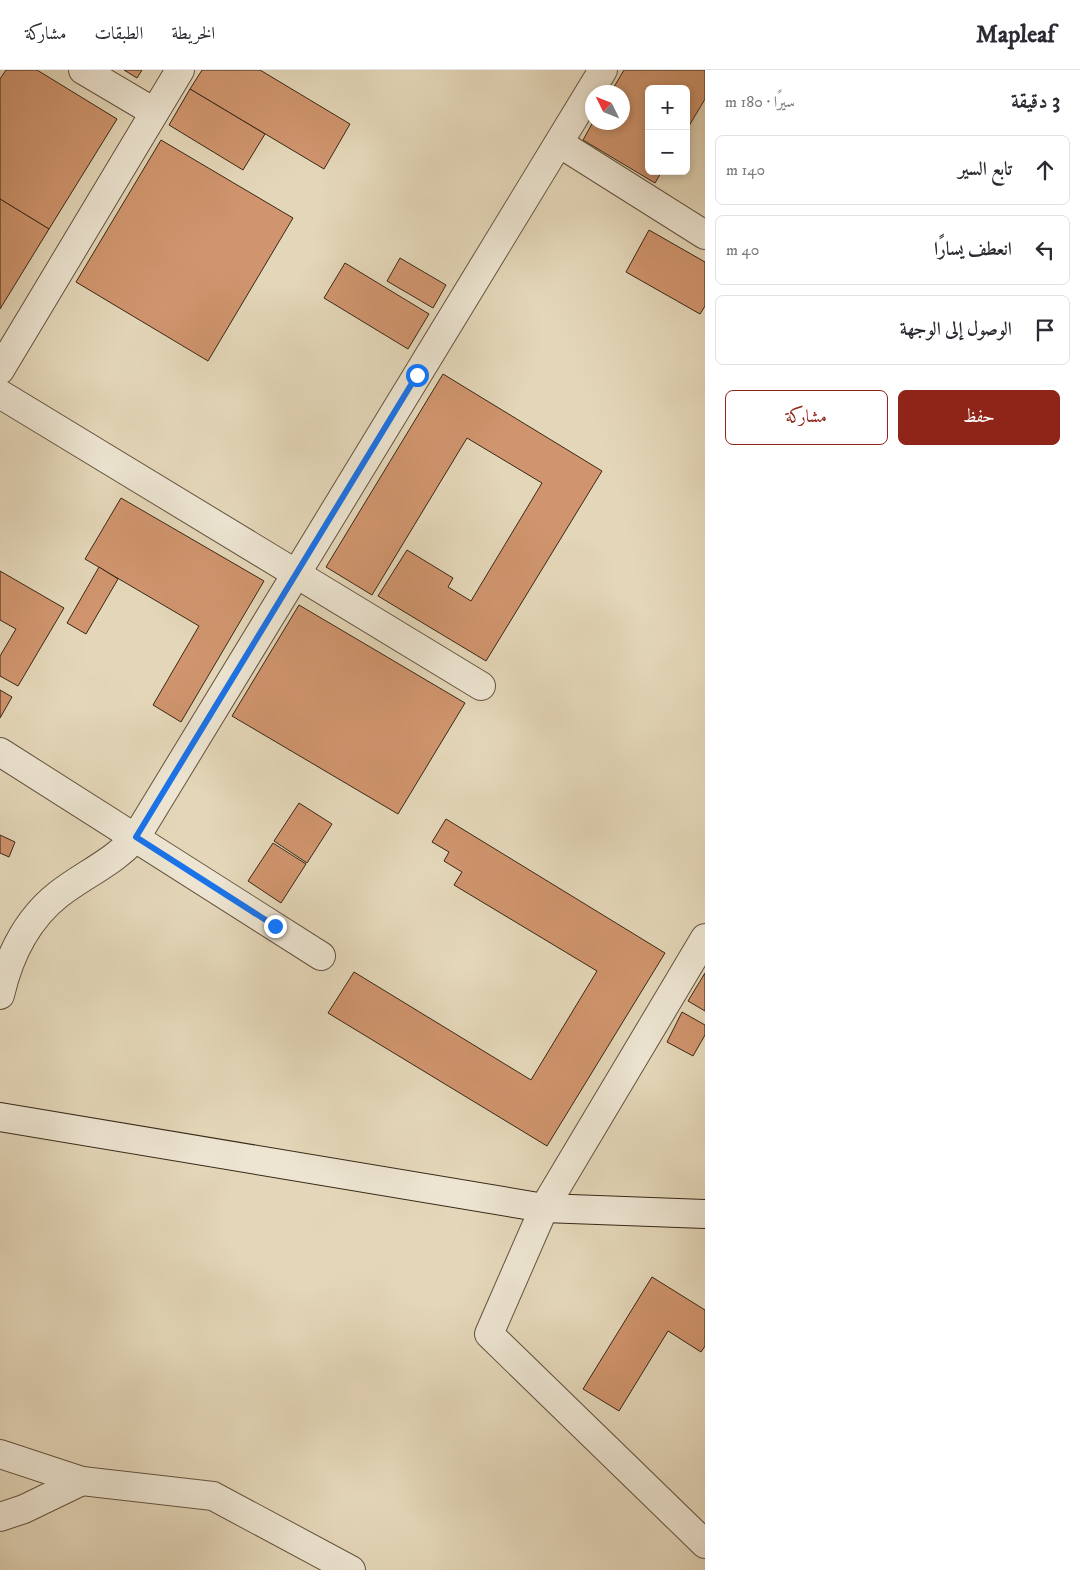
<!DOCTYPE html>
<html lang="ar">
<meta charset="utf-8">
<style>
body{margin:0;font-family:"IM FELL DW Pica",Amiri,serif;background:#f7f7f7;color:#2b2b33;direction:rtl}
.controls{position:absolute;right:15px;top:15px;display:grid;overflow:hidden;border-radius:8px;box-shadow:0 2px 8px #0003}
.controls button{width:45px;height:45px;display:grid;place-items:center;padding:0;border:0;border-bottom:1px solid #e1e1e2;background:#fff;color:#2b2b33;font:25px sans-serif}
.compass{position:absolute;left:585px;top:15px;width:45px;height:45px;border-radius:50%;background:#fff;box-shadow:0 2px 8px #0003;rotate:313deg}
.stop{position:absolute;width:15px;height:15px;margin:-11px;border:4px solid #1a73e8;border-radius:50%;background:#fff}
.stop.end{background:#1a73e8;border-color:#fff;box-shadow:0 1px 5px #0008}
.list{margin:0;padding:0;list-style:none}
h2{display:flex;justify-content:space-between;align-items:center;height:65px;margin:0;padding:0 20px;font-size:21px}
h2 small{font-size:16px;font-weight:400;color:#7c7c81}
.list li{display:grid;grid-template-columns:32px 1fr auto;gap:15px;align-items:center;box-sizing:border-box;height:70px;margin:0 10px 10px;padding:0 10px;border:1px solid #e1e1e2;border-radius:8px}
.list b{display:block;font-size:19px;white-space:nowrap}
.list em{font-size:16px;font-style:normal;color:#7c7c81}
.actions{display:flex;gap:10px;padding:15px 20px}
.actions a{flex:1;padding:11px 0;border:1px solid #8f2418;border-radius:8px;text-align:center;font-size:18px;color:#8f2418}
.actions .main{background:#8f2418;color:#fff}
.icon{flex:none;width:28px;height:28px;fill:none;stroke:currentColor;stroke-width:2;stroke-linecap:round;stroke-linejoin:round}
.map{position:relative;flex:none;width:705px;height:1500px;overflow:hidden;direction:ltr}
header{display:flex;align-items:center;gap:30px;box-sizing:border-box;height:70px;padding:0 25px;background:#fff;border-bottom:1px solid #e1e1e2}
header strong{font-size:24px}
nav{display:flex;gap:28px;margin-inline-start:auto;font-size:18px}
main{display:flex}
aside{flex:1;background:#fff}
.map>svg:first-child{display:block}
</style>
<header>
<strong>Mapleaf</strong>
<nav><a>الخريطة</a><a>الطبقات</a><a>مشاركة</a></nav>
</header>
<main>
<aside>
<h2>3 دقيقة<small>سيرًا · 180 m</small></h2>
<ul class="list">
<li><svg class="icon" aria-label="ahead" viewBox="0 0 24 24"><path d="M12 20V5M6 11l6-6 6 6"/></svg><div><b>تابع السير</b></div><em>140 m</em></li>
<li><svg class="icon" aria-label="left" viewBox="0 0 24 24"><path d="M17 20v-9H6M10 6l-5 5 5 5"/></svg><div><b>انعطف يسارًا</b></div><em>40 m</em></li>
<li><svg class="icon" aria-label="arrive" viewBox="0 0 24 24"><path d="M6 21V4h12l-3 4 3 4H6"/></svg><div><b>الوصول إلى الوجهة</b></div></li>
</ul>
<div class="actions"><a class="main">حفظ</a><a>مشاركة</a></div>
</aside>
<div class="map">
<svg width="705" height="1500" viewBox="0 0 705 1500">
<rect width="100%" height="100%" fill="#e4d7b9"/>
<filter id="stains"><feTurbulence type="fractalNoise" baseFrequency=".004" numOctaves="4"/><feColorMatrix values="0 0 0 0 .2 0 0 0 0 .09 0 0 0 0 .02 0 0 0 .5 -.17"/></filter>
<radialGradient id="worn" r=".72"><stop offset=".6" stop-color="#630" stop-opacity="0"/><stop offset="1" stop-color="#630" stop-opacity=".3"/></radialGradient>
<g fill="#d0956e" stroke="#392716">
<path d="M6,0H37L117,49L49,159L0,129V9Z"/>
<path d="M124,0H142L137,8Z"/>
<path d="M202,0H260L350,54L324,99L190,19Z"/>
<path d="M624,0H705V29L686,61V19H649V101H662L655,113L583,70L593,52H622V22H611Z"/>
<path d="M190,19L265,64L243,100L169,55Z"/>
<path d="M161,70L293,148L208,291L76,212Z"/>
<path d="M0,129L49,159L0,239Z"/>
<path d="M649,160L705,192V236L700,244L626,202Z"/>
<path d="M400,188L446,215L433,238L387,211Z"/>
<path d="M345,193L429,244L408,279L324,228Z"/>
<path d="M443,304L602,401L486,591L378,526L407,480L453,508L448,517L471,531L542,413L467,368L372,525L326,497Z"/>
<path d="M121,428L264,511L181,652L153,635L199,556L85,489Z"/>
<path d="M99,497L118,509L86,564L67,553Z"/>
<path d="M0,501L64,538L18,616L0,606V586L16,559L0,550Z"/>
<path d="M299,535L465,633L398,744L232,646Z"/>
<path d="M0,620L12,627L0,648Z"/>
<path d="M299,733L332,754L307,793L274,771Z"/>
<path d="M446,749L665,883L547,1076L328,943L354,902L531,1010L597,901L454,815L462,802L444,791L449,782L432,772Z"/>
<path d="M0,765L15,772L9,787L0,783Z"/>
<path d="M273,773L306,794L281,833L248,811Z"/>
<path d="M705,903V941L688,931Z"/>
<path d="M682,942L705,955V965L693,986L667,972Z"/>
<path d="M652,1207L705,1240V1276L701,1282L668,1261L619,1341L583,1319Z"/>
</g>
<g fill="none" stroke-linecap="round" stroke-linejoin="round">
<g stroke="#64533f" stroke-width="30">
<g id="street">
<path d="M83,0L154,42"/>
<path d="M559,73L705,165"/>
<path d="M0,300L180,0"/>
<path d="M0,324L481,616"/>
<path d="M0,682L321,886"/>
<path d="M705,868L544,1138L489,1264L705,1474"/>
<path d="M0,925C9,886 27,849 59,824C85,804 114,792 136,767L603,0"/>
<path d="M0,1384L82,1411L213,1426L351,1500"/>
<path d="M0,1447L24,1439L82,1411"/>
</g>
</g>
<g stroke="#392716" stroke-width="30">
<path id="secondary" d="M0,1047L544,1138L705,1144"/>
</g>
<use href="#street" stroke="#ede5d2" stroke-width="28"/>
<use href="#secondary" stroke="#ede5d2" stroke-width="28"/>
</g>
<g fill="none" stroke-linecap="round" stroke-linejoin="round">
<path stroke="#1a73e8" stroke-width="6" d="M275,856L136,767L417,305"/>
</g>
<rect width="100%" height="100%" filter="url(#stains)"/>
<rect width="100%" height="100%" fill="url(#worn)"/>
</svg>
<div class="controls">
<button>+</button>
<button>−</button>
</div>
<svg class="compass" viewBox="-18 -18 36 36"><path d="M0-13l5 13h-10z" fill="#e53935"/><path d="M0 13l5-13h-10z" fill="#7c7c81"/></svg>
<div class="stop" style="left:417px;top:305px"></div>
<div class="stop end" style="left:275px;top:856px"></div>
</div>
</main>
